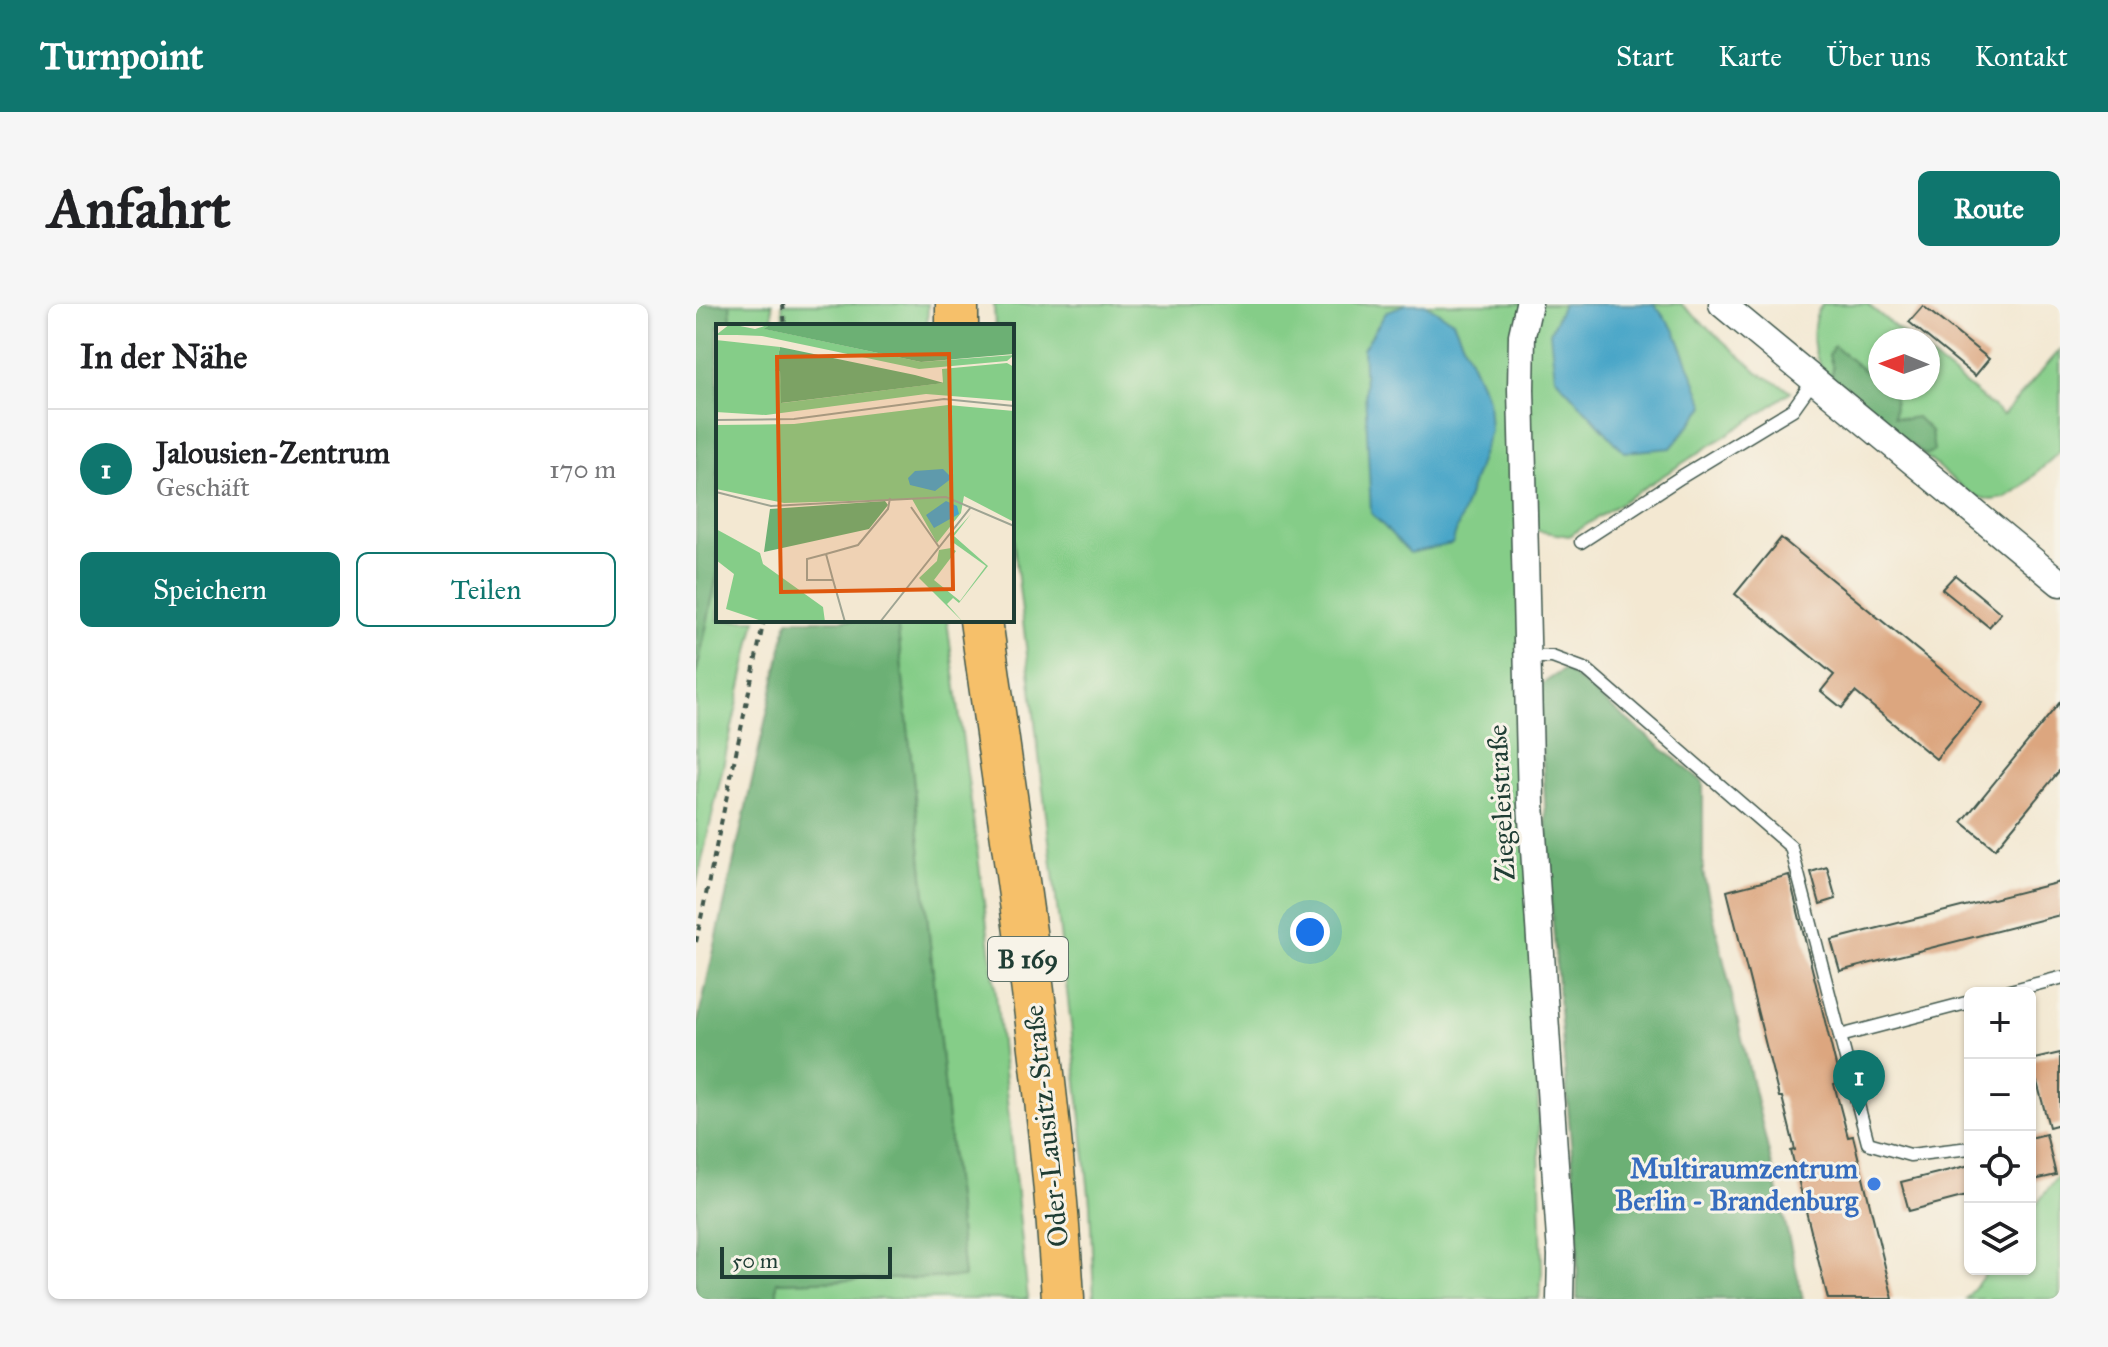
<!DOCTYPE html>
<html lang="de">
<meta charset="utf-8">
<style>
body{margin:0;font-family:"IM FELL Great Primer",serif;background:#f6f6f6;color:#202124}
.controls{position:absolute;right:24px;bottom:24px;display:grid;overflow:hidden;border-radius:12px;box-shadow:0 2px 6px #0004}
.controls button{width:72px;height:72px;display:grid;place-items:center;padding:0;border:0;border-bottom:2px solid #e0e0e0;background:#fff;color:#202124;font:40px sans-serif}
.compass{position:absolute;left:1172px;top:24px;width:72px;height:72px;border-radius:50%;background:#fff;box-shadow:0 2px 6px #0004;rotate:271deg}
.scale{position:absolute;left:24px;bottom:20px;width:172px;box-sizing:border-box;padding-left:8px;border:4px solid #1f3d34;border-top:0;font-size:22px;line-height:28px;white-space:nowrap;color:#1f3d34;-webkit-text-stroke:6px #f7f3e8;paint-order:stroke}
.you{position:absolute;left:614px;top:628px;width:28px;height:28px;margin:-20px;border:6px solid #fff;border-radius:50%;background:#1a73e8;box-shadow:0 0 0 12px #1a73e833}
.badge{display:grid;place-items:center;width:52px;height:52px;border-radius:50%;background:#0f766e;color:#fff;font-size:26px;font-weight:700}
.pin{position:absolute;translate:-50% -66px;filter:drop-shadow(0 2px 4px #0008)}
.pin::after{content:'';position:absolute;top:42px;width:28px;height:24px;background:inherit;clip-path:polygon(0 0,100% 0,50% 100%)}
.list{margin:0;padding:0;list-style:none}
h2{display:flex;justify-content:space-between;align-items:center;height:104px;margin:0;padding:0 32px;font-size:34px}
h2 small{font-size:26px;font-weight:400;color:#757577}
.list li{display:grid;grid-template-columns:52px 1fr auto;gap:24px;align-items:center;box-sizing:border-box;height:120px;padding:0 32px;border-top:2px solid #e0e0e0}
.list b{display:block;font-size:30px;white-space:nowrap}
.list p{margin:0;font-size:26px;white-space:nowrap;color:#757577}
.list em{font-size:26px;font-style:normal;color:#757577}
.actions{display:flex;gap:16px;padding:24px 32px}
.actions a{flex:1;padding:18px 0;border:2px solid #0f766e;border-radius:12px;text-align:center;font-size:28px;color:#0f766e}
.actions .main{background:#0f766e;color:#fff}
.icon{flex:none;width:44px;height:44px;fill:none;stroke:currentColor;stroke-width:2;stroke-linecap:round;stroke-linejoin:round}
.map{position:relative;flex:none;width:1364px;height:995px;overflow:hidden;border-radius:12px}
header{display:flex;align-items:center;gap:48px;box-sizing:border-box;height:112px;padding:0 40px;background:#0f766e;color:#fff}
header strong{font-size:38px}
nav{display:flex;gap:44px;margin-inline-start:auto;font-size:28px}
.intro{display:flex;align-items:center;justify-content:space-between;box-sizing:border-box;height:192px;padding:0 48px}
h1{margin:0;font-size:56px}
.button{padding:20px 36px;border-radius:12px;background:#0f766e;color:#fff;font-size:28px;font-weight:700}
main{display:flex;gap:48px;padding:0 48px}
aside{flex:1;background:#fff;border-radius:12px;box-shadow:0 2px 6px #0004}
.map>svg:first-child{display:block}
</style>
<header>
<strong>Turnpoint</strong>
<nav><a>Start</a><a>Karte</a><a>Über uns</a><a>Kontakt</a></nav>
</header>
<div class="intro"><h1>Anfahrt</h1><a class="button">Route</a></div>
<main>
<aside>
<h2>In der Nähe<small></small></h2>
<ul class="list">
<li><span class="badge">1</span><div><b>Jalousien-Zentrum</b><p>Geschäft</p></div><em>170 m</em></li>
</ul>
<div class="actions"><a class="main">Speichern</a><a>Teilen</a></div>
</aside>
<div class="map">
<svg width="1364" height="995" viewBox="0 0 1364 995">
<rect width="100%" height="100%" fill="#f7f3e8"/>
<filter id="ink" filterUnits="userSpaceOnUse"><feTurbulence type="fractalNoise" baseFrequency=".0125" numOctaves="2"/><feDisplacementMap in="SourceGraphic" scale="16" xChannelSelector="R" yChannelSelector="G"/><feConvolveMatrix kernelMatrix="1 2 1 2 8 2 1 2 1" color-interpolation-filters="sRGB"/></filter>
<filter id="wash" filterUnits="userSpaceOnUse"><feTurbulence type="fractalNoise" baseFrequency=".006" numOctaves="4" result="noise"/><feDisplacementMap in="SourceGraphic" scale="32" xChannelSelector="R" yChannelSelector="G"/><feGaussianBlur stdDeviation="1.8" result="paint"/><feColorMatrix in="noise" values="0 0 0 0 0 0 0 0 0 0 0 0 0 0 0 0 0 1.4 0 .05"/><feComposite in="paint" operator="in"/></filter>
<g filter="url(#wash)">
<rect width="100%" height="100%" fill="#f3e8d2"/>
<g fill="#85cd88" stroke="#52855e" stroke-width="2">
<path d="M34,0H76L77,22H35Z"/>
<path d="M86,0H232L231,22H88Z"/>
<path d="M298,0H985L1063,69L1095,87L1068,107L873,232L836,226L826,106L846,968L843,995H398L394,900L375,721L316,224V22H299Z"/>
<path d="M1126,0H1171L1215,36H1184V80L1138,42L1133,51L1137,64L1135,76C1132,71 1127,65 1123,59C1115,43 1115,15 1126,0Z"/>
<path d="M1364,46V147L1326,183L1309,194L1295,196L1282,193L1272,188L1228,151L1209,115L1198,113L1199,93L1189,84H1232V50L1307,111Z"/>
<path d="M22,268V316H60L0,583V371Z"/>
<path d="M201,316H251L299,682L332,995H81V978L268,973Z"/>
<path d="M1364,869V995H1270L1293,965H1334V909Z"/>
</g>
<g fill="#6cb074" stroke="#467654" stroke-width="2">
<path d="M0,0H34L35,22H22V268L0,371Z"/>
<path d="M1138,42L1184,80V84H1189L1199,93L1198,113L1209,115L1221,113L1235,127L1238,147L1228,151L1135,76L1137,64L1133,51Z"/>
<path d="M92,316H201L268,973L81,978V995H0V726Z"/>
<path d="M869,365L1007,478V568L1107,995H881L882,924L853,573L843,382Z"/>
</g>
<g fill="#49a6c8" stroke="#34727e" stroke-width="2">
<path d="M711,0H728L757,17L792,95L794,127L756,240L714,249L675,209L667,45L691,7Z"/>
<path d="M867,0H958L979,27L1009,102L975,144L928,148L859,73L854,29Z"/>
</g>
<g id="blocks">
<g fill="#dca67f">
<path d="M1227,2L1293,55L1279,72L1213,18Z"/>
<path d="M1085,234L1286,399L1240,455L1159,388L1146,404L1125,387L1138,371L1039,290Z"/>
<path d="M1259,271L1305,309L1293,323L1246,285Z"/>
<path d="M1364,398V466L1299,545L1266,518Z"/>
<path d="M1131,563L1140,595L1124,600L1115,568Z"/>
<path d="M1093,571L1144,778L1138,780L1152,833L1157,832L1197,995H1132L1095,847L1099,846L1086,793H1083L1031,587Z"/>
<path d="M1364,578V611L1144,667L1135,636Z"/>
<path d="M1364,749V820L1353,823L1341,778L1336,779L1334,756Z"/>
<path d="M1350,830L1360,871L1334,877V834Z"/>
<path d="M1274,861V891L1213,907L1205,878Z"/>
</g>
</g>
</g>
<g filter="url(#ink)">
<use href="#blocks" fill-opacity="0" stroke="#3f574c" stroke-width="2"/>
<g fill="none" stroke-linecap="round" stroke-linejoin="round">
<g stroke="#3f574c" stroke-width="15">
<g id="service">
<path d="M885,238L985,173L1097,105L1117,77"/>
<path d="M831,353H856L891,366L1095,543L1144,732"/>
<path d="M1306,689L1364,674"/>
<path d="M1274,698L1144,732L1172,839L1214,851L1274,844"/>
</g>
</g>
<g stroke="#3f574c" stroke-width="29">
<g id="minor">
<path d="M833,0L826,31L825,85L835,500L865,951L864,995"/>
<path d="M1026,0L1364,279"/>
</g>
</g>
<g stroke="#3f574c" stroke-width="45">
<g id="trunk">
<path d="M261,0V22"/>
<path d="M285,316C316,542 354,768 367,995"/>
</g>
</g>
<g stroke="#3f574c" stroke-width="4" stroke-dasharray="6 6" stroke-linecap="butt">
<path d="M87,0L89,22"/>
<path d="M0,638L68,316"/>
</g>
<use href="#service" stroke="#fff" stroke-width="12"/>
<use href="#minor" stroke="#fff" stroke-width="26"/>
<use href="#trunk" stroke="#f6c06b" stroke-width="42"/>
</g>
</g>
<circle fill="#3f7fe0" stroke="#f7f3e8" stroke-width="3" cx="1178" cy="880" r="8"/>
<g text-anchor="middle" dominant-baseline="central" stroke-width="6" stroke-linejoin="round" paint-order="stroke">
<rect fill="#f7f3e8" stroke="#60746a" stroke-width="2" x="292" y="633" width="80" height="44" rx="6"/>
<g font-size="26" font-weight="bold" fill="#1f3d34">
<text x="332" y="655">B 169</text>
</g>
<g font-size="28" fill="#1f3d34" stroke="#f7f3e8">
<text transform="translate(805 499) rotate(-93)">Ziegeleistraße</text>
<text transform="translate(350 822) rotate(-96)">Oder-Lausitz-Straße</text>
</g>
<g font-size="28" font-weight="bold" fill="#366cbe" stroke="#f7f3e8" text-anchor="end">
<text x="1162" y="864">Multiraumzentrum<tspan x="1162" dy="32">Berlin - Brandenburg</tspan></text>
</g>
</g>
<g transform="translate(20 20)">
<rect width="298" height="298" fill="#f3e8d2"/>
<path d="M14,0L39,5L55,0L49,5L205,38L298,31L291,37L203,45L46,12L21,11H0ZM0,16L64,23L59,47L64,46L66,79L227,59L226,45L291,39L298,43V77L210,70L50,91L0,88ZM232,81L298,87V198L248,172L245,189L221,219L196,175L68,179L0,165V101L78,100ZM255,190L238,212L272,242L243,279L237,274L231,280L247,298L203,254L221,237L223,226L235,224L240,227L218,256L244,277L270,242L235,217L237,210ZM0,205L44,229L47,240L107,283L109,298H49L10,285L18,250L0,236Z" fill="#85cd88"/>
<path d="M55,0H298V30L205,38L48,5ZM64,23L199,51L228,59L65,79L64,47H59ZM169,177L172,181L153,205L48,228L54,185Z" fill="#6cb074"/>
<path d="M227,145L236,154L219,167L194,161L192,154L199,147ZM230,177L241,182L243,190L218,204L210,191Z" fill="#49a6c8"/>
<path fill="none" stroke="#9ea493" stroke-width="2" d="M0,96L78,95L228,75L298,82M0,168L55,182L230,173L298,202M195,183L223,223M110,230L142,221L172,185L174,174M117,256L110,230L91,235V256H117L129,298M164,298L255,183"/>
<path fill="#de580e" fill-opacity="0.15" stroke="#de580e" stroke-width="4" d="M233,30L237,265L65,268L61,33Z"/>
<rect width="298" height="298" fill="none" stroke="#1f3d34" stroke-width="4"/>
</g>
</svg>
<div class="controls">
<button>+</button>
<button>−</button>
<button><svg class="icon" aria-label="locate" viewBox="0 0 24 24"><circle cx="12" cy="12" r="6"/><path d="M12 2v4M12 18v4M2 12h4M18 12h4"/></svg></button>
<button><svg class="icon" aria-label="layers" viewBox="0 0 24 24"><path d="M12 4l9 5-9 5-9-5zM3 14l9 5 9-5"/></svg></button>
</div>
<svg class="compass" viewBox="-18 -18 36 36"><path d="M0-13l5 13h-10z" fill="#e53935"/><path d="M0 13l5-13h-10z" fill="#757577"/></svg>
<div class="scale">50 m</div>
<div class="you"></div>
<div class="pin badge" style="left:1163px;top:812px">1</div>
</div>
</main>
